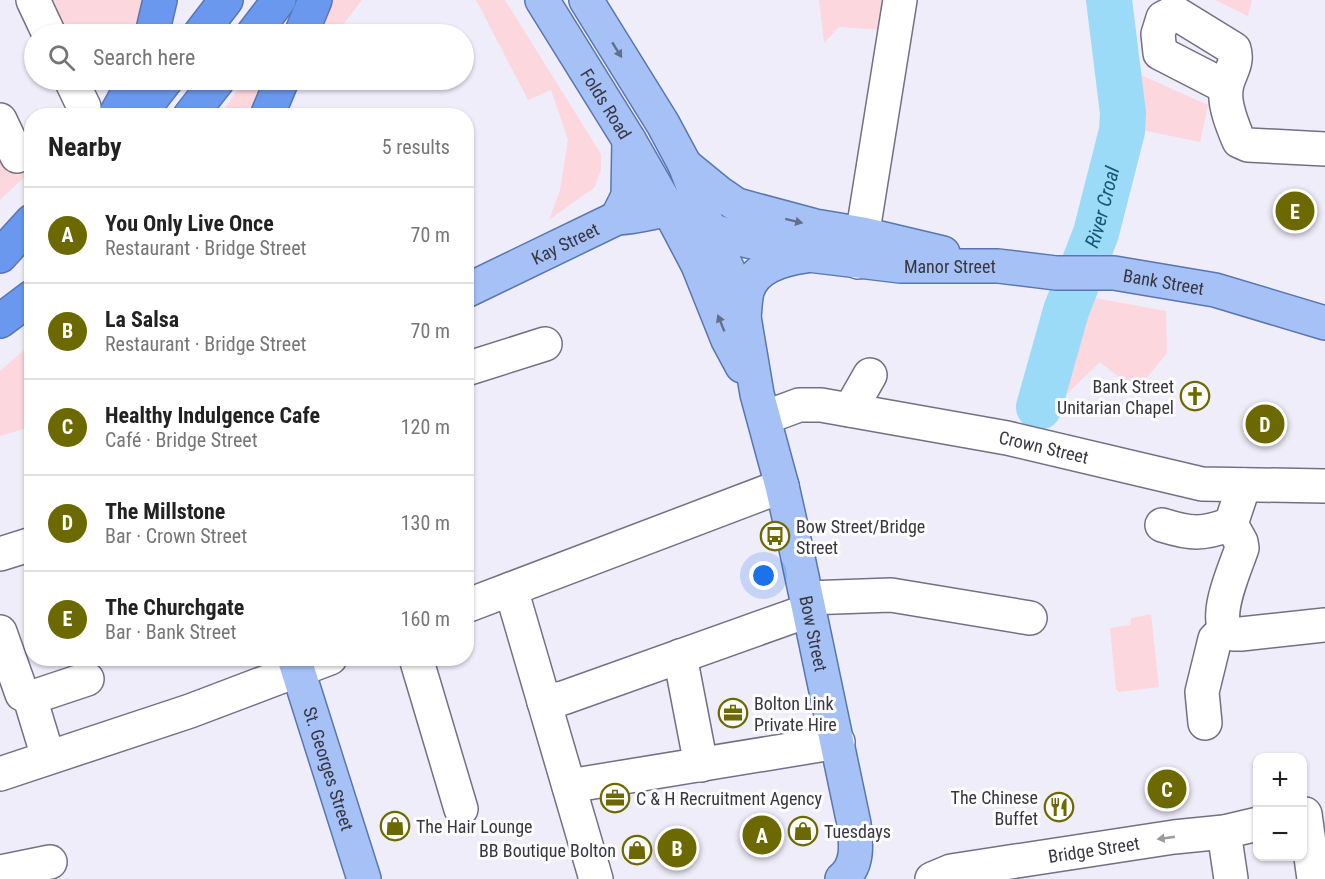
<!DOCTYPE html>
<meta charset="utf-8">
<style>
body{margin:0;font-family:"Roboto Condensed",sans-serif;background:#f2f2f2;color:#222}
.controls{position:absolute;right:18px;bottom:18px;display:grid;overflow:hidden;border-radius:12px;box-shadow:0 2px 4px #0004}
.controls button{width:54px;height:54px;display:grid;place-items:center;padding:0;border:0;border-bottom:2px solid #e0e0e0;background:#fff;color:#222;font:30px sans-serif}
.you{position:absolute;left:764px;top:576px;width:21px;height:21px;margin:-15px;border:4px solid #fff;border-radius:50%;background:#1a73e8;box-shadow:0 0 0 9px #1a73e833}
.badge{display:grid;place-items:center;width:39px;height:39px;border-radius:50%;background:#6d6901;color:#fff;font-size:20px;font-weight:700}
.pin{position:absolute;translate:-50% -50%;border:3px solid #fff;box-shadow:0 2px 6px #0006}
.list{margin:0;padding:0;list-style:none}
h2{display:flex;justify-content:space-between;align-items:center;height:78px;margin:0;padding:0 24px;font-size:26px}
h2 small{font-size:20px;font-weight:400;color:#767676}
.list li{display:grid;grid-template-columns:39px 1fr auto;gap:18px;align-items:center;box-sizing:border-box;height:96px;padding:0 24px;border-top:2px solid #e0e0e0}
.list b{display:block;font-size:22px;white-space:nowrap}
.list p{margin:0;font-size:20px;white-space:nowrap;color:#767676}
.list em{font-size:20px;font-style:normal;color:#767676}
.icon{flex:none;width:33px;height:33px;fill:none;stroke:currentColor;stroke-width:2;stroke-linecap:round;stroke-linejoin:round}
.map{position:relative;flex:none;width:1325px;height:879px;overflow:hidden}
.search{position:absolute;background:#fff;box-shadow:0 2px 4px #0004;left:24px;top:24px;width:450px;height:66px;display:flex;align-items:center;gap:15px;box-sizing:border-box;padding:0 21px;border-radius:33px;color:#767676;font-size:22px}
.panel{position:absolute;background:#fff;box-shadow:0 2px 4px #0004;left:24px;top:108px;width:450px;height:558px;border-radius:24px}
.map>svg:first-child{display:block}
</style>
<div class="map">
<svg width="1325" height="879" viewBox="0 0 1325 879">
<rect width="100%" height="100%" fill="#f0edfb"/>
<g fill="#fdd7de">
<path d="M49,0H144L135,34H66Z"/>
<path d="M331,0H362L336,34H316Z"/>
<path d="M476,0H505L601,154V170L595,187L549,220L560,190L568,140L551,90L528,100Z"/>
<path d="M819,0H888L883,30L839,27L824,43Z"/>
<path d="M1097,0H1127L1139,74L1208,105L1200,142L1108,123L1113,108Z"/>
<path d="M1215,0H1252L1248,16Z"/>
<path d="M244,80H264L248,115L220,116Z"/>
<path d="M0,131L32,156L31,171L0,200Z"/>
<path d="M1090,297L1166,311L1167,353L1136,391L1100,362L1068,393L1037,388L1053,318Z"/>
<path d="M31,344V427L0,436V371Z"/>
<path d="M1151,614L1159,687L1119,692L1116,689L1110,628L1130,625L1131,618Z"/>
</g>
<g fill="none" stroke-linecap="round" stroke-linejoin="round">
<path stroke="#9cdbf8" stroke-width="46" id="s1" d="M1039,407L1066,311L1096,233L1122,131L1123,113L1109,0"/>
<g stroke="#747084" stroke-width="36">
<g id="minor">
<path d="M33,0L49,34"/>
<path d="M71,80L84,107"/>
<path d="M1226,87L1160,53L1158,34L1163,18L1169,15L1177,14L1234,49C1239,65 1227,75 1226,90C1224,105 1233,127 1239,141L1248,145L1325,149"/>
<path d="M0,120L17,156"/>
<path d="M858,262L900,0"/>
<path d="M466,369L545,344"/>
<path d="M850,410L870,375"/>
<path id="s2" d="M764,418L799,405H821L1007,438L1202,484L1325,486"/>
<path d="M1244,485L1231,524L1241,542L1242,548C1235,569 1216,609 1225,630L1233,634H1241L1325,625"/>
<path d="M1162,525C1191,534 1202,535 1231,524"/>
<path d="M0,554L32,544"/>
<path d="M511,589L596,879"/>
<path d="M807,598L891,595L1030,618"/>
<path d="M466,606L782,486"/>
<path d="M0,632L22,694L30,698L48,757"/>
<path d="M680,656L701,765"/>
<path d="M416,658L461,809"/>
<path d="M30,698L87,679"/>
<path d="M544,702L563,698L810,610"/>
<path d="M1205,723L1202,692L1215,639L1225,630"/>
<path d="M0,774L190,711L330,658"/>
<path d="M569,786L838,742"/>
<path d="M1305,814L1314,879"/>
<path d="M1224,832L1231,879"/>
<path d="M0,872L50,862"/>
<path id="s3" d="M932,879L951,871L1174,837L1224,832L1258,824"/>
</g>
</g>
<g stroke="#5876b1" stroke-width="36">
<g id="major">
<path id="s4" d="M542,0L629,140L668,208L698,265L728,340L742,366"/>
<path id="s5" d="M586,0L663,124L685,165L709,229L729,272L744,317L757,394L782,486L797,553L854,824C856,844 859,865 842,879"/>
<path d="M685,165L718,192L737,205L815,226L863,234L943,253"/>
<path id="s6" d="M668,208L709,229L731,237L808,255L900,266H998L1056,273H1114L1215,290L1325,323"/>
<path d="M617,218L628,196L629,140"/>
<path id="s7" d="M466,291L617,218C643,217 664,208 689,207"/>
<path d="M744,317C745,309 745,300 747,292C754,266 784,259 806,256"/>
<path id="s8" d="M294,658L364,879"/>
</g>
</g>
<g stroke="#5876b1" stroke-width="36">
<g id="highway">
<path d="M152,34L160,0"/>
<path d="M200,34L226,0"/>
<path d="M253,34L279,0"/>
<path d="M301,34L315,0"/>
<path d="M115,116L135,80"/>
<path d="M138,116L166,80"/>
<path d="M190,116L218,80"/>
<path d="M267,116L282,80"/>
<path d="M0,256L32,221"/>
<path d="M0,321L32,297"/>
</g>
</g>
<use href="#minor" stroke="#fff" stroke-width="33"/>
<use href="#major" stroke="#a6c1f5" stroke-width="33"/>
<use href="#highway" stroke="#6a98ee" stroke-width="33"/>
</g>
<defs><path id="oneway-solid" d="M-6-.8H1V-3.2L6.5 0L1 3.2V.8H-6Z" transform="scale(1.5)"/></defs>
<g fill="#646e88">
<use href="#oneway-solid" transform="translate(617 50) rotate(58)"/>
<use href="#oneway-solid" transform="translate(794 221) rotate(14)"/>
<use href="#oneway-solid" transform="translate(721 323) rotate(-112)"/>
</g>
<use fill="#9c9aa0" href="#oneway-solid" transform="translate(1166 838) rotate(172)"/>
<defs>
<g id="church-ring" transform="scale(1.5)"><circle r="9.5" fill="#fdfdfd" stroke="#6d6901" stroke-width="1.5"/><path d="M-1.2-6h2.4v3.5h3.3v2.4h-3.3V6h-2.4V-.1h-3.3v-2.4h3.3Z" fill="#6d6901"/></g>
<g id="bus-ring" transform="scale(1.5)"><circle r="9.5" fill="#fdfdfd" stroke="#6d6901" stroke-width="1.5"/><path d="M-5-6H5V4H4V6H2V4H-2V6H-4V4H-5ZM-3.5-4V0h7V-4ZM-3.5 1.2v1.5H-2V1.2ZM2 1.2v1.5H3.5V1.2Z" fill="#6d6901"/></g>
<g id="office-ring" transform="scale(1.5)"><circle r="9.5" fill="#fdfdfd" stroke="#6d6901" stroke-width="1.5"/><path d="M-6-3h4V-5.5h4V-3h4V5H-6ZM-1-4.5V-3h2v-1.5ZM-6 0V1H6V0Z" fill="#6d6901"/></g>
<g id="restaurant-ring" transform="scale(1.5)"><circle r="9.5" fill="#fdfdfd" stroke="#6d6901" stroke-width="1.5"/><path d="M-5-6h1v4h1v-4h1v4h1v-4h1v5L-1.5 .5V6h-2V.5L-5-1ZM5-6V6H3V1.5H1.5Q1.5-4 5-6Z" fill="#6d6901"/></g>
<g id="shop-ring" transform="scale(1.5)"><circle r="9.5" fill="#fdfdfd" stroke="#6d6901" stroke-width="1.5"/><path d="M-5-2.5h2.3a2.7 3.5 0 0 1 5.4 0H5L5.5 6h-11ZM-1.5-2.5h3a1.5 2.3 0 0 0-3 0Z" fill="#6d6901"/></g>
</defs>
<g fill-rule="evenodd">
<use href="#church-ring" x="1195" y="396"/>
<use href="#bus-ring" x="775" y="536"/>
<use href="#office-ring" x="733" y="713"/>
<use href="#office-ring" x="615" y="798"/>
<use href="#restaurant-ring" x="1059" y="807"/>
<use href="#shop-ring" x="395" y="826"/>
<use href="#shop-ring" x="803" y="831"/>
<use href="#shop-ring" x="637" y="850"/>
</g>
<g text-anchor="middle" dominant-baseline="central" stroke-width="6" stroke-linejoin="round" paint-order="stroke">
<g font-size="18" fill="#383640" stroke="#fdfdfd">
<text stroke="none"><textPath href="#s4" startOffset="122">Folds Road</textPath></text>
<text stroke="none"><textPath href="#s7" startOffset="110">Kay Street</textPath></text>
<text stroke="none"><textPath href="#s6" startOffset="291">Manor Street</textPath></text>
<text stroke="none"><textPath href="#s6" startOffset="506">Bank Street</textPath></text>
<text stroke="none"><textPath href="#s2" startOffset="286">Crown Street</textPath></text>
<text stroke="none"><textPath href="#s5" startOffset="680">Bow Street</textPath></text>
<text stroke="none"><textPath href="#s8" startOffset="116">St. Georges Street</textPath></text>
<text stroke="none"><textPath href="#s3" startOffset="165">Bridge Street</textPath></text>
</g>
<g font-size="18" fill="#383640" stroke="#fdfdfd" text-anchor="start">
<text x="1174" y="386" text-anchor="end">Bank Street<tspan x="1174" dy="21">Unitarian Chapel</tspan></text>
<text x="796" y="526">Bow Street/Bridge<tspan x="796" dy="21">Street</tspan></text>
<text x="754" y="703">Bolton Link<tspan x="754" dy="21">Private Hire</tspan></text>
<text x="1038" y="797" text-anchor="end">The Chinese<tspan x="1038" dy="21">Buffet</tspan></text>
<text x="636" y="798">C &amp; H Recruitment Agency</text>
<text x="416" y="826">The Hair Lounge</text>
<text x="824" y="831">Tuesdays</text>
<text x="616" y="850" text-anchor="end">BB Boutique Bolton</text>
</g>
<g font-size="20" font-style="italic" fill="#175870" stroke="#fdfdfd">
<text stroke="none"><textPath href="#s1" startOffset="210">River Croal</textPath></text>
</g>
</g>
</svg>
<div class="controls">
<button>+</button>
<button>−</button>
</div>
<div class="you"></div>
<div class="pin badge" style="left:762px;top:835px">A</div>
<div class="pin badge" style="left:677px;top:848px">B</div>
<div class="pin badge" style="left:1167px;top:789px">C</div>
<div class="pin badge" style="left:1265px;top:424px">D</div>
<div class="pin badge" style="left:1295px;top:211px">E</div>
<div class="search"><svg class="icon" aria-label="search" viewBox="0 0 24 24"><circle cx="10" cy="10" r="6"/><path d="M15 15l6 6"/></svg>Search here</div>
<section class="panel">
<h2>Nearby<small>5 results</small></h2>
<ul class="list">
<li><span class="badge">A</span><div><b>You Only Live Once</b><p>Restaurant · Bridge Street</p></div><em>70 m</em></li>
<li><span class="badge">B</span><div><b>La Salsa</b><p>Restaurant · Bridge Street</p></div><em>70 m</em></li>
<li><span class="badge">C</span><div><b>Healthy Indulgence Cafe</b><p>Café · Bridge Street</p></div><em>120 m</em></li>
<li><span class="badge">D</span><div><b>The Millstone</b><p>Bar · Crown Street</p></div><em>130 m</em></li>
<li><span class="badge">E</span><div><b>The Churchgate</b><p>Bar · Bank Street</p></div><em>160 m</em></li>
</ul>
</section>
</div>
